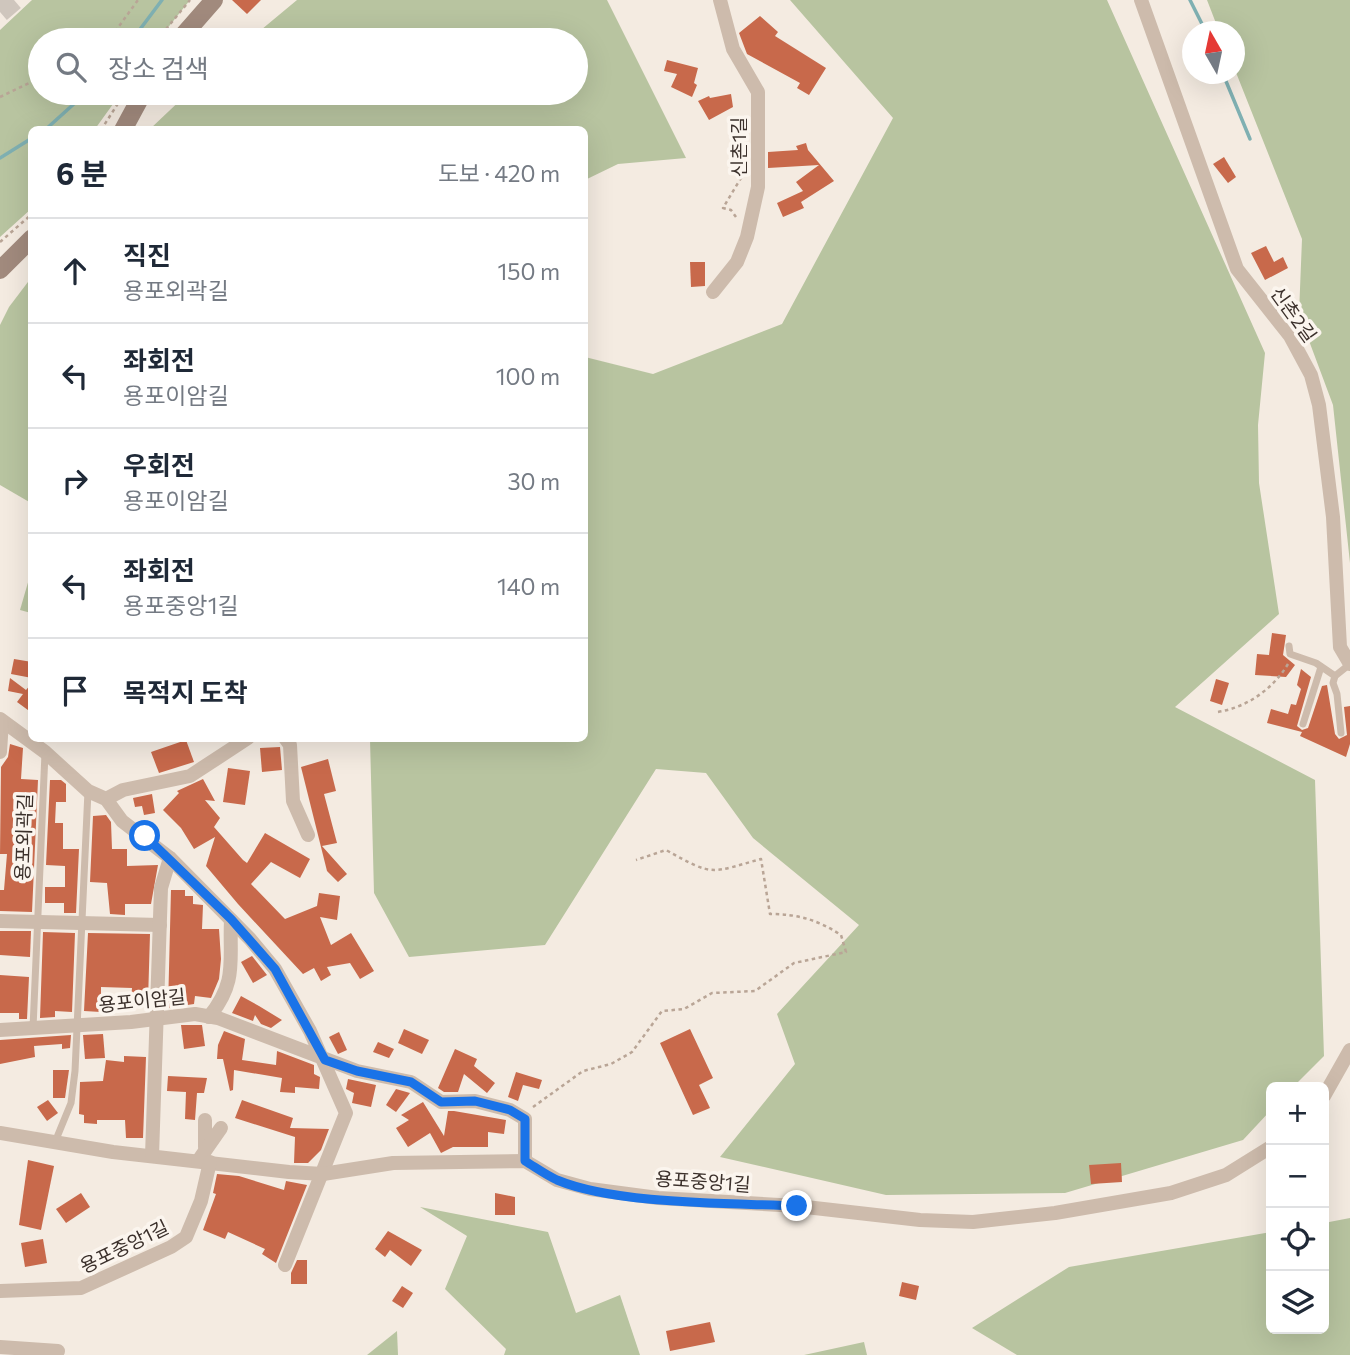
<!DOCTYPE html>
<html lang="ko">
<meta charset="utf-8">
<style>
body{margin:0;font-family:Commissioner,"Noto Sans KR",sans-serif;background:#f6f6f7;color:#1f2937}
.controls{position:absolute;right:21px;bottom:21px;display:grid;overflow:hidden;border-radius:10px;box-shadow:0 7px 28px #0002}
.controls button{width:63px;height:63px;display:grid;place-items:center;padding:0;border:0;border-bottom:2px solid #e0e1e3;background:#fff;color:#1f2937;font:35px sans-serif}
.compass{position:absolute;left:1182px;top:21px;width:63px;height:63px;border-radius:50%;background:#fff;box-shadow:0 7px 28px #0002;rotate:351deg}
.stop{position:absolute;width:21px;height:21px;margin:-16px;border:5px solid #1a73e8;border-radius:50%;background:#fff}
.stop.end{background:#1a73e8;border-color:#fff;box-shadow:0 2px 7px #0008}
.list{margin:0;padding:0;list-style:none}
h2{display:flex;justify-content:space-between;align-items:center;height:91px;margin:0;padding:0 28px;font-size:30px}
h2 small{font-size:23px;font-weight:400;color:#747a83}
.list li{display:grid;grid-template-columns:46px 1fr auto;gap:21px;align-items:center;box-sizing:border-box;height:105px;padding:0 28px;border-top:2px solid #e0e1e3}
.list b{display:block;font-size:26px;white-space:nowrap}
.list p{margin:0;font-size:23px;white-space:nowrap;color:#747a83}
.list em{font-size:23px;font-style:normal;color:#747a83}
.icon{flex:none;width:38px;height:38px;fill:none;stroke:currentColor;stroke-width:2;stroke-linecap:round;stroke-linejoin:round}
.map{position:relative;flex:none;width:1350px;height:1355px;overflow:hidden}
.search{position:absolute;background:#fff;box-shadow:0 7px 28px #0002;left:28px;top:28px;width:560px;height:77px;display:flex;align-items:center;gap:18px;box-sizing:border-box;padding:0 24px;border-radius:38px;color:#747a83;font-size:26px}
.panel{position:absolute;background:#fff;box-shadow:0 7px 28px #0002;left:28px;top:126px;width:560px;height:616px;border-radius:10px}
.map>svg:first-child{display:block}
</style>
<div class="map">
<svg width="1350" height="1355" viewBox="0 0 1350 1355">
<rect width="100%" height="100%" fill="#f4ebe1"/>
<g fill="#b8c4a0">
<path d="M32,0H190L158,40H40V93H121L95,129L32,130L31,209L0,237V30Z"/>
<path d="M297,0H607L686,158L618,164L585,180L584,130L150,129L188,93H576V40H249Z"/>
<path d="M790,0H1107L1265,353L1258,425L1259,483L1279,614L1175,707L1315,780L1324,1056L1293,1087H1271V1110L1243,1140L1065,1193L886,1195L720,1157L795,1064L777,1014L859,925L753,838L706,773L656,769L545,945L409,957L374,893L370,739L584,738L585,357L653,374L782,324L893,118Z"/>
<path d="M1207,0H1350V563L1333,405L1299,314L1302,239L1235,70L1234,32L1219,31Z"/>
<path d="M31,278V503L0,485V325L9,307Z"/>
<path d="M31,572V613L20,610Z"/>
<path d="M420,1207L548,1232L576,1313L620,1295L640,1355H504L506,1349L445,1289L467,1236Z"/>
<path d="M1350,1218V1355H1017L972,1328L1069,1267L1271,1232V1329H1324V1223Z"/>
<path d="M397,1331L398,1355H367Z"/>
<path d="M864,1342L867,1355H804Z"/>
</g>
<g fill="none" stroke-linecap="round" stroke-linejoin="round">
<g stroke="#7fb0b2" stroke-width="3.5">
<path d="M1190,0L1206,32"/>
<path d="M132,40L162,0"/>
<path d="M1223,74L1250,139"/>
<path d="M45,130L86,93"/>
<path d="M0,158L32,138"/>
</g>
</g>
<g fill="#c8694b">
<path d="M232,0H261L247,14Z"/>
<path d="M760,16L778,32L775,36L826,68L809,95L797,88L800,83L747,54L739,33Z"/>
<path d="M667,60L698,68L694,83L697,85L692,97L671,87L677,74L664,71Z"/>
<path d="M731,94L733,107L709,120L698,101L709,96L710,98Z"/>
<path d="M806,143L808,150L834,181L801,202L804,208L783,217L777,203L803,191L796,182L819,165L768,168V152L798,150L796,146Z"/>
<path d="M1224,157L1236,177L1228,183L1213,164Z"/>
<path d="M1266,246L1274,262L1283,257L1288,268L1265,280L1251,253Z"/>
<path d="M690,262H705V286L691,287Z"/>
<path d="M1272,633L1286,635L1283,655L1295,665L1286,677L1255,675L1257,654L1269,655Z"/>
<path d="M14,659L32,662V678L11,674Z"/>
<path d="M1301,669L1311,677L1297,726L1302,730L1308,728L1322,686L1327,685L1335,734L1339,739L1347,735L1344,707L1350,706V744L1346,757L1300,736L1302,732L1267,723L1271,709L1288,714L1291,704L1296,705L1301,689L1297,685Z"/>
<path d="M10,678L26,690L32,683V713L17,702L23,694L8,691Z"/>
<path d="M1216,679L1229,683L1222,705L1210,701Z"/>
<path d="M186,740L194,762L159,773L151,752Z"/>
<path d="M10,744L23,748L21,779L38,780L32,912L0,911V890H4L7,854H0L1,767L8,757Z"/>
<path d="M280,747L282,770L262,772L260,748Z"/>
<path d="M328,759L336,791L324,794L337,843L322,846L347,874L338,882L327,871L301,767Z"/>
<path d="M228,768L250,771L245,805L223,802Z"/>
<path d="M203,779L215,801L205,800L220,818L214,827L243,860L247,863L265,833L310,859L300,878L271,862L251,884L285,919L317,906L319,893L340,896L337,920L320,917L331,945L351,933L374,971L360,979L350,963L327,967L331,975L321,981L314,968L303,974L238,904L206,866L215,837L194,849L181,828L163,810L179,793L177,791Z"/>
<path d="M50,780H61L66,784V802H56L55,823H63V849H79L76,913H64V903H45V887H65V866L46,865Z"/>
<path d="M152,794L155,813L144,815L142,806L135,807L133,798Z"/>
<path d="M106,815L111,822L112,849H127V866L158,865L151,904H125V915L110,914L107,883L90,882L93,816Z"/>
<path d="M171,890H185V896H193V904L203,905L202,929H219L221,959L219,979L211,998L195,996L194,1004L168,1008Z"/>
<path d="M0,931H31L30,957L0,955Z"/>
<path d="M43,932L75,933L72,1012L55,1011V1017L40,1018Z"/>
<path d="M88,933L150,934L148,1001L131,1000L132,988L101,987V1012L84,1011Z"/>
<path d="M252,956L267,975L253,983L241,962Z"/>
<path d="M0,975L29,977L27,1019H19V1013H0Z"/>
<path d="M241,996L259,1006L282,1020L271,1028L261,1024L255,1015L253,1021L232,1013Z"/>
<path d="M181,1025H202L205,1046L184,1049Z"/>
<path d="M404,1029L429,1040L422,1054L398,1043Z"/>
<path d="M690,1029L713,1078L699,1085L710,1108L693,1115L660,1043Z"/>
<path d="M224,1031L245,1039L242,1060L276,1065L277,1051L314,1065V1074L320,1077L319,1089L295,1087V1093L280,1092L282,1078L234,1070L233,1090L230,1091L223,1059H217L218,1045Z"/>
<path d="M339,1032L347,1050L338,1054L329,1037Z"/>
<path d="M103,1034L105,1058L85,1059L83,1035Z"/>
<path d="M71,1035L70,1048L62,1049V1044L34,1046L35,1057L0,1064V1040Z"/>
<path d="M378,1042L394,1049L389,1058L373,1052Z"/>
<path d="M455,1049L477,1059L474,1066L495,1083L487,1093L464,1074L458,1092H444L438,1088Z"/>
<path d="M124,1056L146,1057L143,1138H126L125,1120H97V1124L84,1123V1115L79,1114L80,1082L103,1081L106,1060L124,1062Z"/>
<path d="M53,1070H69L65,1098H53Z"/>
<path d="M516,1072L542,1080L539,1089L523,1085L518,1101L508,1097Z"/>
<path d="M168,1076L207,1078L204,1093H197L195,1120L185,1119L186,1092L167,1091Z"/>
<path d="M348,1079L376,1085L371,1107L352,1103L354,1093L346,1089Z"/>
<path d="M396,1089L410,1093L396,1112L386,1105Z"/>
<path d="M48,1100L58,1113L47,1121L37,1107Z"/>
<path d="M242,1100L293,1118L290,1128L329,1129L321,1150L308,1163H294L295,1137L235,1118Z"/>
<path d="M423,1102L444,1136L448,1111H454L506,1120L504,1134L488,1132V1147H453L441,1153L430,1133L408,1147L396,1128L409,1120L401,1115Z"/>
<path d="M28,1160L54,1166L41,1230L19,1225Z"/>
<path d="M1121,1163L1122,1182L1091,1184L1089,1165Z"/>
<path d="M217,1174L239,1176L284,1190L286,1181L307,1185L276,1263L262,1254L265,1249L228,1232L225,1239L203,1230L216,1194L213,1193Z"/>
<path d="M81,1193L90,1207L66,1223L56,1209Z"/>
<path d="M495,1193L515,1197V1215H495Z"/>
<path d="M388,1231L422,1250L411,1266L390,1250L385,1257L375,1249Z"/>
<path d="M43,1239L47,1263L25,1267L21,1243Z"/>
<path d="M297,1260H307V1284H291V1273Z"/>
<path d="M902,1282L919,1286L916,1300L899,1296Z"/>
<path d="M402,1286L413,1293L403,1308L392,1301Z"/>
<path d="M710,1322L715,1342L670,1351L666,1331Z"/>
</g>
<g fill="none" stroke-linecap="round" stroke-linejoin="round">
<path stroke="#cfc6bd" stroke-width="21" stroke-dasharray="21 10" stroke-linecap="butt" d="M0,12L14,0"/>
<g stroke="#b9a596" stroke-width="2.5" stroke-dasharray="3.5 3.5" stroke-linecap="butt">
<path d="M88,40L117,29L138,0"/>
<path d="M157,40L190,0"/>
<path d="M0,97L40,78"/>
<path d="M101,130L124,94"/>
<path d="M736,217L731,210L723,208L744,173"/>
<path d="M0,242L32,214"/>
<path d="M1218,712C1247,707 1272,690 1288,664"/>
<path d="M533,1107L583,1071L611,1064L632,1052L662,1011L684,1009L712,993L755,991L794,963L846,952L841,935C818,920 798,914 770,914L761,859C710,873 714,877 666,850L636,860"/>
</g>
<g stroke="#cdbbac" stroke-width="7">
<path d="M1289,646L1290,654L1316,663L1335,676"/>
<path d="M1303,724L1321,667"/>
<path d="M1341,733L1337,694L1333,683L1335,676L1350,664"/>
<path d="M33,1028L45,753"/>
<path d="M55,1142L71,1103L75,1071L88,791"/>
</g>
<g stroke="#cdbbac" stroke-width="14">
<path d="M1141,0L1237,269L1290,336L1311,375L1319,405L1333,517L1340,647L1350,664"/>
<path d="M713,292L737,262L747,237L758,187V92L733,49L720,0"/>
<path d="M0,719L45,752L88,791L106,799L122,821L170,858L250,939L275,969L310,1031L346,1113L285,1265"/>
<path d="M285,738L290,745L293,801L308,835"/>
<path d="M0,752L2,721"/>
<path d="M106,799L123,790L190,776L248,738"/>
<path d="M0,921L160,925"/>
<path d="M209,1017C238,981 229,961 231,920"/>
<path d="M0,1030L131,1022L195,1014L218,1018L357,1071L411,1082L441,1102L475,1101L510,1110L525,1119V1161"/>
<path d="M1324,1096L1350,1050"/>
<path d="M205,1120V1147"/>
<path d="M0,1133L113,1152L289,1172L323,1174L393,1163L525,1161L557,1180L590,1189L658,1198L797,1206L920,1220L973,1222L1055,1213L1171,1193L1226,1175L1271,1147"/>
<path d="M152,1156L161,888L170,858"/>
<path d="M198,1161L221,1128"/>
<path d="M0,1291L81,1288L171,1247L186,1237L201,1201L210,1162"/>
<path d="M0,1347L58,1351"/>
</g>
<g stroke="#a18a7d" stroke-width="18">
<path d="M179,40L214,0"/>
<path d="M123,130L143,93"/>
<path d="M0,270L32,238"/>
</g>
</g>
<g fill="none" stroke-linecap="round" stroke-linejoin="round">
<path stroke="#1a73e8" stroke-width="9" d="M145,836L231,919L275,969L325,1060L357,1071L411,1082L441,1102L475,1101L510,1110L525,1119V1161C535,1167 546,1175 557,1180C617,1205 731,1203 797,1206"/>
</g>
<g text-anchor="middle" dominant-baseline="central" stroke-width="7" stroke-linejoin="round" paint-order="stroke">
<g font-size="19" fill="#3b302b" stroke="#fbf5ee">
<text transform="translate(738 147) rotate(-90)">신촌1길</text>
<text transform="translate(1294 314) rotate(54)">신촌2길</text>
<text transform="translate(23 837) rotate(-88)">용포외곽길</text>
<text transform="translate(142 1000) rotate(-6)">용포이암길</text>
<text transform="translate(703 1181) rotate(4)">용포중앙1길</text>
<text transform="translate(124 1246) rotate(-26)">용포중앙1길</text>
</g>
</g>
</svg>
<div class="controls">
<button>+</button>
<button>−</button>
<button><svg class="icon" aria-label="locate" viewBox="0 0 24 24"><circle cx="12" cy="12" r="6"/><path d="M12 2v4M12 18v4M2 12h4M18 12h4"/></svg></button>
<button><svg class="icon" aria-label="layers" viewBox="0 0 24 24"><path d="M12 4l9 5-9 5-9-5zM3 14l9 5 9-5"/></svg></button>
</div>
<svg class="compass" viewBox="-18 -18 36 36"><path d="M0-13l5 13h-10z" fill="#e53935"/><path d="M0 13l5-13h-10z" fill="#747a83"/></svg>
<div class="stop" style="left:145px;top:836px"></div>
<div class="stop end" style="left:797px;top:1206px"></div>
<div class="search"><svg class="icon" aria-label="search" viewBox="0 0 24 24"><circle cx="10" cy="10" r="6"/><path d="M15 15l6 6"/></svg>장소 검색</div>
<section class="panel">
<h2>6 분<small>도보 · 420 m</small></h2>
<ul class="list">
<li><svg class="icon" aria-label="ahead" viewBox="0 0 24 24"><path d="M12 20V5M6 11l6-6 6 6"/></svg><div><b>직진</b><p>용포외곽길</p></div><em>150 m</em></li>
<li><svg class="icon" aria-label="left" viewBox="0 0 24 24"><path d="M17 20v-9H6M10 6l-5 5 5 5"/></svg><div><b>좌회전</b><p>용포이암길</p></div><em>100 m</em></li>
<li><svg class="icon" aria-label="right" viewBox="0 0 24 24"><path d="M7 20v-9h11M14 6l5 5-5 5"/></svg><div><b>우회전</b><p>용포이암길</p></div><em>30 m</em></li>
<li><svg class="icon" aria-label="left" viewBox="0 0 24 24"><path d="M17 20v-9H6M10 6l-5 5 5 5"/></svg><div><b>좌회전</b><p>용포중앙1길</p></div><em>140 m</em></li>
<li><svg class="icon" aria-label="arrive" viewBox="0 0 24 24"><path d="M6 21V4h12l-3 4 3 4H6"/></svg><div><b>목적지 도착</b></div></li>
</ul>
</section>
</div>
